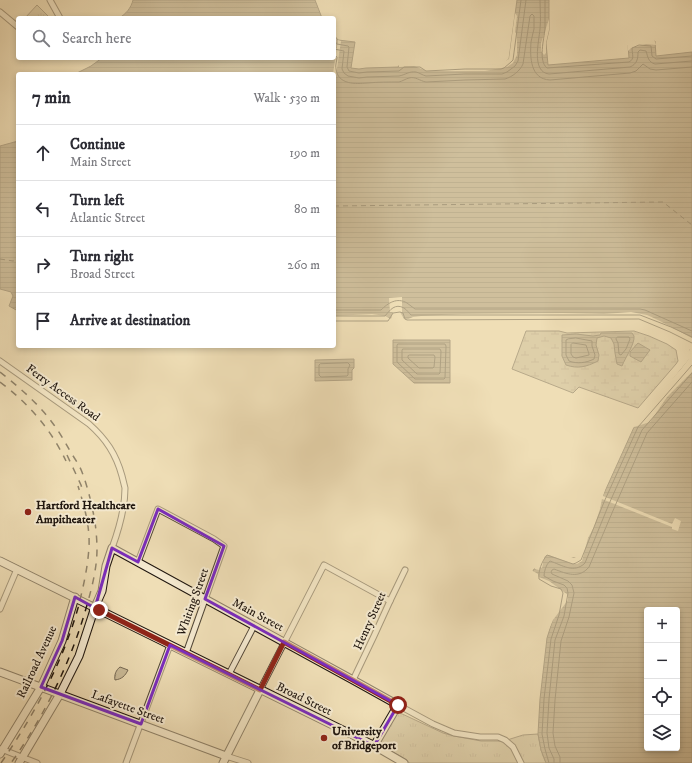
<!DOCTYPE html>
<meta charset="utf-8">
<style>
body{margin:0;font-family:"IM FELL DW Pica",serif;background:#f7f7f7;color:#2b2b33}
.controls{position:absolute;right:12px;bottom:12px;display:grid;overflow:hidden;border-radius:4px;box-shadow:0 2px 6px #0003}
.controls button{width:36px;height:36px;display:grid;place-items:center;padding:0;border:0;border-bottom:1px solid #e1e1e2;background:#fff;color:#2b2b33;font:20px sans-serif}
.stop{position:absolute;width:12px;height:12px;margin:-9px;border:3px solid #8f2418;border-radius:50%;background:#fff}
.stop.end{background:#8f2418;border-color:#fff;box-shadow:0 1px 4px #0008}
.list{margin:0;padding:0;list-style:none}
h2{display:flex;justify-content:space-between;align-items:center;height:52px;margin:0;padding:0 16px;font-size:17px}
h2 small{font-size:13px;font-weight:400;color:#7c7c81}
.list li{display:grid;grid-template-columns:26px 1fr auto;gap:12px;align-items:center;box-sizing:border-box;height:56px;padding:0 16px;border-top:1px solid #e1e1e2}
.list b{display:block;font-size:15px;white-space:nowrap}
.list p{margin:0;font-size:13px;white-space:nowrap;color:#7c7c81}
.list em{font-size:13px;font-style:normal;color:#7c7c81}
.icon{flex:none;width:22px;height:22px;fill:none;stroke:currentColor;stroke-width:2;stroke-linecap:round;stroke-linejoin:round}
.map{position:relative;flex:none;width:692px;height:763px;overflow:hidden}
.search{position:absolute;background:#fff;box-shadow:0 2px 6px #0003;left:16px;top:16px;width:320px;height:44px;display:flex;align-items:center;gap:10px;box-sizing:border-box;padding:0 14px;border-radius:4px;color:#7c7c81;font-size:15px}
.panel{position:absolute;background:#fff;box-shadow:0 2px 6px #0003;left:16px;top:72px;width:320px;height:276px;border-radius:4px}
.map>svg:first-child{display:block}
</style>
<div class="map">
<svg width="692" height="763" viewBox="0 0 692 763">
<defs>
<pattern id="grass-tufts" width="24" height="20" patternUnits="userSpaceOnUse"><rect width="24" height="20" fill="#cbbc99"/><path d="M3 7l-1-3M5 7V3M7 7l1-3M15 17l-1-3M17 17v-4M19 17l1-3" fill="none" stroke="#aea183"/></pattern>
<pattern id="wetland-marsh" width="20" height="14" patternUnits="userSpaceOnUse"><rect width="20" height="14" fill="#cbbc99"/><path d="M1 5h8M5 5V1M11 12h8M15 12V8" fill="none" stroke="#aea183"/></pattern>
<pattern id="water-rules" width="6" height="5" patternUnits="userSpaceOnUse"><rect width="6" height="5" fill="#a89a7d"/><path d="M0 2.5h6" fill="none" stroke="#887c65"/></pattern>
</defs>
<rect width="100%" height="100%" fill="#efdeb6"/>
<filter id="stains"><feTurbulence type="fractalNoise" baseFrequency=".005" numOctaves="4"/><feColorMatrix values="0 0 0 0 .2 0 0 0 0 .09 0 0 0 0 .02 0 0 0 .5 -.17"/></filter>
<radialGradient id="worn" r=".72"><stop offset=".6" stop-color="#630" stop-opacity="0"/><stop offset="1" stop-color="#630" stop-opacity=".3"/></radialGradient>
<g fill="url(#grass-tufts)" stroke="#746854">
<path d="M37,5L50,18H25Z"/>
<path d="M120,667L128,670C125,676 122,679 115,680C114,675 116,670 120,667Z"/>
<path d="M398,712L443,733L454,736L481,741H504L523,735L538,734L541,750L546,763H410L400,757L380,742Z"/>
</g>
<path fill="url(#wetland-marsh)" stroke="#746854" d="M526,331H559L567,333L634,331L649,336L667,344L676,350L678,361L676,364L638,408L579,387L573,393L512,369Z"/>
<g fill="url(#water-rules)" stroke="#716551" fill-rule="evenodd">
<path d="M133,0H315L322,18H119C126,14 131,8 133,0Z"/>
<path d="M517,0H549V30L546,43L548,65L629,58L628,45L655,41L656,56L692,52V763H546L541,750L538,734L540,699L547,638L555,613L560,593L550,589L533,571L534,569H536L544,551L564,557L577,558L601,500L635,425L692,356L689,346L639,323L403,324L400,317L396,316L392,323L334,325V74H75L91,66L102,58H334V35L338,40L355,42L351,68L359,69L366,68L398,67L401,63L426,67L501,65L509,59ZM647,610H677V748H647Z"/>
<path d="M18,141V311L9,306L13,296L11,292L0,289V146Z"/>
<path d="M601,333H632L634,336C635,344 625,358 622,366L617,364L615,353L614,344L611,338L604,336L597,338L596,345L599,355L598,361C586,367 578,369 566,365L562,356V335L576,334L593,336L600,335Z"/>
<path d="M393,340H450V383H414L393,364Z"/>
<path d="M638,343L650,350L641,362L630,356V352Z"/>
<path d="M354,359V368L352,370V380L315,381V360Z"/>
</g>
<g fill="#efdeb6">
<path d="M515,13L517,16L515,32L516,33L517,40V55L513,63L507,67L485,71H427L414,66L399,67V63L401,61H422L426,65L499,64L509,59Z"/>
<path d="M549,19V30L546,43V53L544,55L541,51V43Z"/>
<path d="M643,39H654L656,45L646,44L639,46L631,48L628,51L627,43L635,40Z"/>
<path d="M338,40L341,41L336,75L333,74Z"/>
<path d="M402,297V312H400L404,319L406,320L413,317L421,316L462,314L563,313L604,314L631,312L647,315L658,320L688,336L692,338V372L667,397L650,422L634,427L630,430L633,424L661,391L681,369L688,360L690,356V350L688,348L639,325L408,326H403L401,325L399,318H396L394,324L390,327H389L391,325H390L334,327V316L372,314L385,316L391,319L393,312H390L389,298Z"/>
<path d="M610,474L603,496L672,524L675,518L681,521L678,531L672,529V527L602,499L600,509L594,527L588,538L582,561L577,564H573L549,555L545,556L543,562V563L542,568L540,567L539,570L535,569V567L537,560L543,549L547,548L552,550L574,558L576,557L599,499Z"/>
<path d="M533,571L538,574V575L539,577L549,581L568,595V600L553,620L544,640L558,596L557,594L549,591L533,583L532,579V572Z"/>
</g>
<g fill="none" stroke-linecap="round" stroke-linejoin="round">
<g stroke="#635846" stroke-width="1">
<path d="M540,0C540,10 541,19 540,29C539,41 531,72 549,74L630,67C637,64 638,59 638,52L640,50L646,51C648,57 648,62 655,64L692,61"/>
<path d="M545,0C545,10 545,19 545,29C544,39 538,61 547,68L629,62C635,59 632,54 632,48L639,45L651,46L652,56L656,59L692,56"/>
<path d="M334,42L337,44L348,46L349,47L347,67L349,71L359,73L367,72L399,71L404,67H420L426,71L465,69H501L504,68L511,62L513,60L521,0"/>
<path d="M334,49L344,51L342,69L344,73L348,76L359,78L367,77L399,76C405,75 409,71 416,72C420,73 422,75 426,76L465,74H502L507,72L515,66L518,61L526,0"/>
<path d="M334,55L337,57C337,61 335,65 336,69C338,85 356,84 367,83C378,82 389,82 399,82C403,81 405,79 409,78C415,76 420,81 426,82L465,80L505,79C512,77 520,71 523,64L530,16L532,14L534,16C534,20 534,25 534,29C533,33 532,37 531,42C530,57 530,79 550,80L630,73L636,71L643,64L650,69L656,70L692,67"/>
<path d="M334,310H381C388,303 397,297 407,303C410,305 412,307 415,309H640L645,310L692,331"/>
<path d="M334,316H385C390,310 395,303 404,308C407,310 409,313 411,315H640L671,327L692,337"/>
<path d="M334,321H388L393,313L400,312L403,313L405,319L407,320L639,319L670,332L692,343"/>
<path d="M618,337H629L630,339L626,349L621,355L619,354L618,343L616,339Z"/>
<path d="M576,338L592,341V346L595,355L594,359C586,363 577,364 569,361L566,355V340L568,339Z"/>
<path d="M573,343L586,345L589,354V355L576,358L573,357L571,354V345Z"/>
<path d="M398,344H445L446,346L445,378L444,379H415L397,362V346Z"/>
<path d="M403,349H440L441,351L440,373L439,374H417L402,360V351Z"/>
<path d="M410,355H434L435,357L434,367L433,368H419L408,358V356Z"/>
<path d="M348,363L350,365L348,369V375L347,376L321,377L319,375V365L320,364Z"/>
<path d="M549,763L545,749L542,734L544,699L551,639L559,615L563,593L561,589L551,586L539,579C538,571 542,561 547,555L573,564L576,563L581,560L604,502L638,427L692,365"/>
<path d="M554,763V759L549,748L547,733L549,699L555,640L564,616L568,593L567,588L564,585L553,581L544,576C544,572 546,565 549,562L550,561C562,565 574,574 585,563L609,504L642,430L692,373"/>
<path d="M560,763V757L555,746L553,733L555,700L561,641L569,617L574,593L572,585L568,581L552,574L551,572L552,570L554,569C567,574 579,579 589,567L615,506L647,433L692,382"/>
</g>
<g stroke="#554a3a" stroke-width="1" stroke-dasharray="5 4" stroke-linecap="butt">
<path d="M334,206L663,202L692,225"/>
<path d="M0,259L13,261L18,260"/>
</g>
<g stroke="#524738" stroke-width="7">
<g id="street">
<path d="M50,0L60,18"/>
<path d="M0,12L18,27"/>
<path d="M0,361L89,424C106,439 116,454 122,476C123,480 124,484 125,488C125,509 119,529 112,548"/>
<path d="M138,562L158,509L214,539L224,546L186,653"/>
<path d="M0,609L17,569"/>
<path d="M229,674L254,626"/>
<path d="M353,680L374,636L390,601L405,570"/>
<path d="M260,690L324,565L390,601"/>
<path d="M398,705L433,724L454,733L480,737H498L505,740L513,747L521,763"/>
<path d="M1,749L37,763"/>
<path d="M226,756L248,763"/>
<path d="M126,763L170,645"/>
</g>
</g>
<g stroke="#1e150e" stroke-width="9">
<g id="secondary">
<path d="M0,561L373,745L404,763"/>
<path d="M0,672L226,756"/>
<path d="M0,754L41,687L62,641L75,597"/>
<path d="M19,763L60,694L79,656L95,607L102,591L106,566L112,548L353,680L398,705L374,746"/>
<path d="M223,763L260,690"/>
</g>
</g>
<use href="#street" stroke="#f5ead0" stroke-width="5"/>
<use href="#secondary" stroke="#f5ead0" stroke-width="7"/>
<g stroke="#1e150e" stroke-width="1.5" stroke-dasharray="7 7" stroke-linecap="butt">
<path d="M0,372C20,388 39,404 54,425C60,433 65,442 70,451C74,458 79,464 82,472C88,488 92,505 95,522C96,530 97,540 97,549C97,568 92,587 87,605C71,662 45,715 11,763"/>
<path d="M0,382C29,404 50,428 66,461"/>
<path d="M67,455L81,485L83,492"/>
<path d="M1,763C34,715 62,664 78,608C83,588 88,567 89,546C90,526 84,505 78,486"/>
</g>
</g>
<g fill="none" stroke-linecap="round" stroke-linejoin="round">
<path stroke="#8f2418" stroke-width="5" d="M99,610L260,690L284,642L398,705"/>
</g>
<path d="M0 0H692V763H0ZM158,509L224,546L205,599L398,705L374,746L170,645L141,724L41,687L62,641L75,597L95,608L112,548L138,562Z" fill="#efdeb6" fill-opacity=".55" fill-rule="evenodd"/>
<path fill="none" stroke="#7b2cbf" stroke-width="3" stroke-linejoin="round" d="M158,509L224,546L205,599L398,705L374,746L170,645L141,724L41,687L62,641L75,597L95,608L112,548L138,562Z"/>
<g fill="#8f2418" stroke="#f5ead0" stroke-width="1.5">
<circle cx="28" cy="512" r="4"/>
<circle cx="324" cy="738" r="4"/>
</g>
<g text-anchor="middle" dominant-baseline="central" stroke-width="4" stroke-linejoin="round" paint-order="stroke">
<g font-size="12" fill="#1e150e" stroke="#f5ead0">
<text transform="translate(63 393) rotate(36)">Ferry Access Road</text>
<text transform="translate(193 602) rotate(-70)">Whiting Street</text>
<text transform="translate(258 615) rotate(28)">Main Street</text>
<text transform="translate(370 621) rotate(-66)">Henry Street</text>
<text transform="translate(37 662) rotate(-65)">Railroad Avenue</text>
<text transform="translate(304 699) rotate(26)">Broad Street</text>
<text transform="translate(128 707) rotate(20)">Lafayette Street</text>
</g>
<g font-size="12" font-weight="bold" fill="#1e150e" stroke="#f5ead0" text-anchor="start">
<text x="36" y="505">Hartford Healthcare<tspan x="36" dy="14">Ampitheater</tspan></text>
<text x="332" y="731">University<tspan x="332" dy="14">of Bridgeport</tspan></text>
</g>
</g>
<rect width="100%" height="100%" filter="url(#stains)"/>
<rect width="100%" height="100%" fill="url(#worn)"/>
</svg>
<div class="controls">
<button>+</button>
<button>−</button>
<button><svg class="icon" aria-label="locate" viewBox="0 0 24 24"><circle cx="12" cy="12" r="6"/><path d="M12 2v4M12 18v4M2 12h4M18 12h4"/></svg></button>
<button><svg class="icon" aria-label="layers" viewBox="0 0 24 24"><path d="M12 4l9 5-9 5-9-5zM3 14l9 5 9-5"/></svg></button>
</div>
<div class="stop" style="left:398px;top:705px"></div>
<div class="stop end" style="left:99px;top:610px"></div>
<div class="search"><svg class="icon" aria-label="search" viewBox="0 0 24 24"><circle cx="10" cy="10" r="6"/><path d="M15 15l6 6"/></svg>Search here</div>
<section class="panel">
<h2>7 min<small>Walk · 530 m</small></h2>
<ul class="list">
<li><svg class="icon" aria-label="ahead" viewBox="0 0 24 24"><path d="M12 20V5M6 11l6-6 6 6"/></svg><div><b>Continue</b><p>Main Street</p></div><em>190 m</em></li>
<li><svg class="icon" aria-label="left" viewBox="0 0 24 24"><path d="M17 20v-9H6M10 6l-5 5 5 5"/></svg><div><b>Turn left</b><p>Atlantic Street</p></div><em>80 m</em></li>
<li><svg class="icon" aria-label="right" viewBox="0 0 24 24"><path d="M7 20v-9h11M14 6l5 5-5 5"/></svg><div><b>Turn right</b><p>Broad Street</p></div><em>260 m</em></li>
<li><svg class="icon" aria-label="arrive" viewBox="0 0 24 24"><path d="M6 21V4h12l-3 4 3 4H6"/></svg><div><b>Arrive at destination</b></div></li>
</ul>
</section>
</div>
